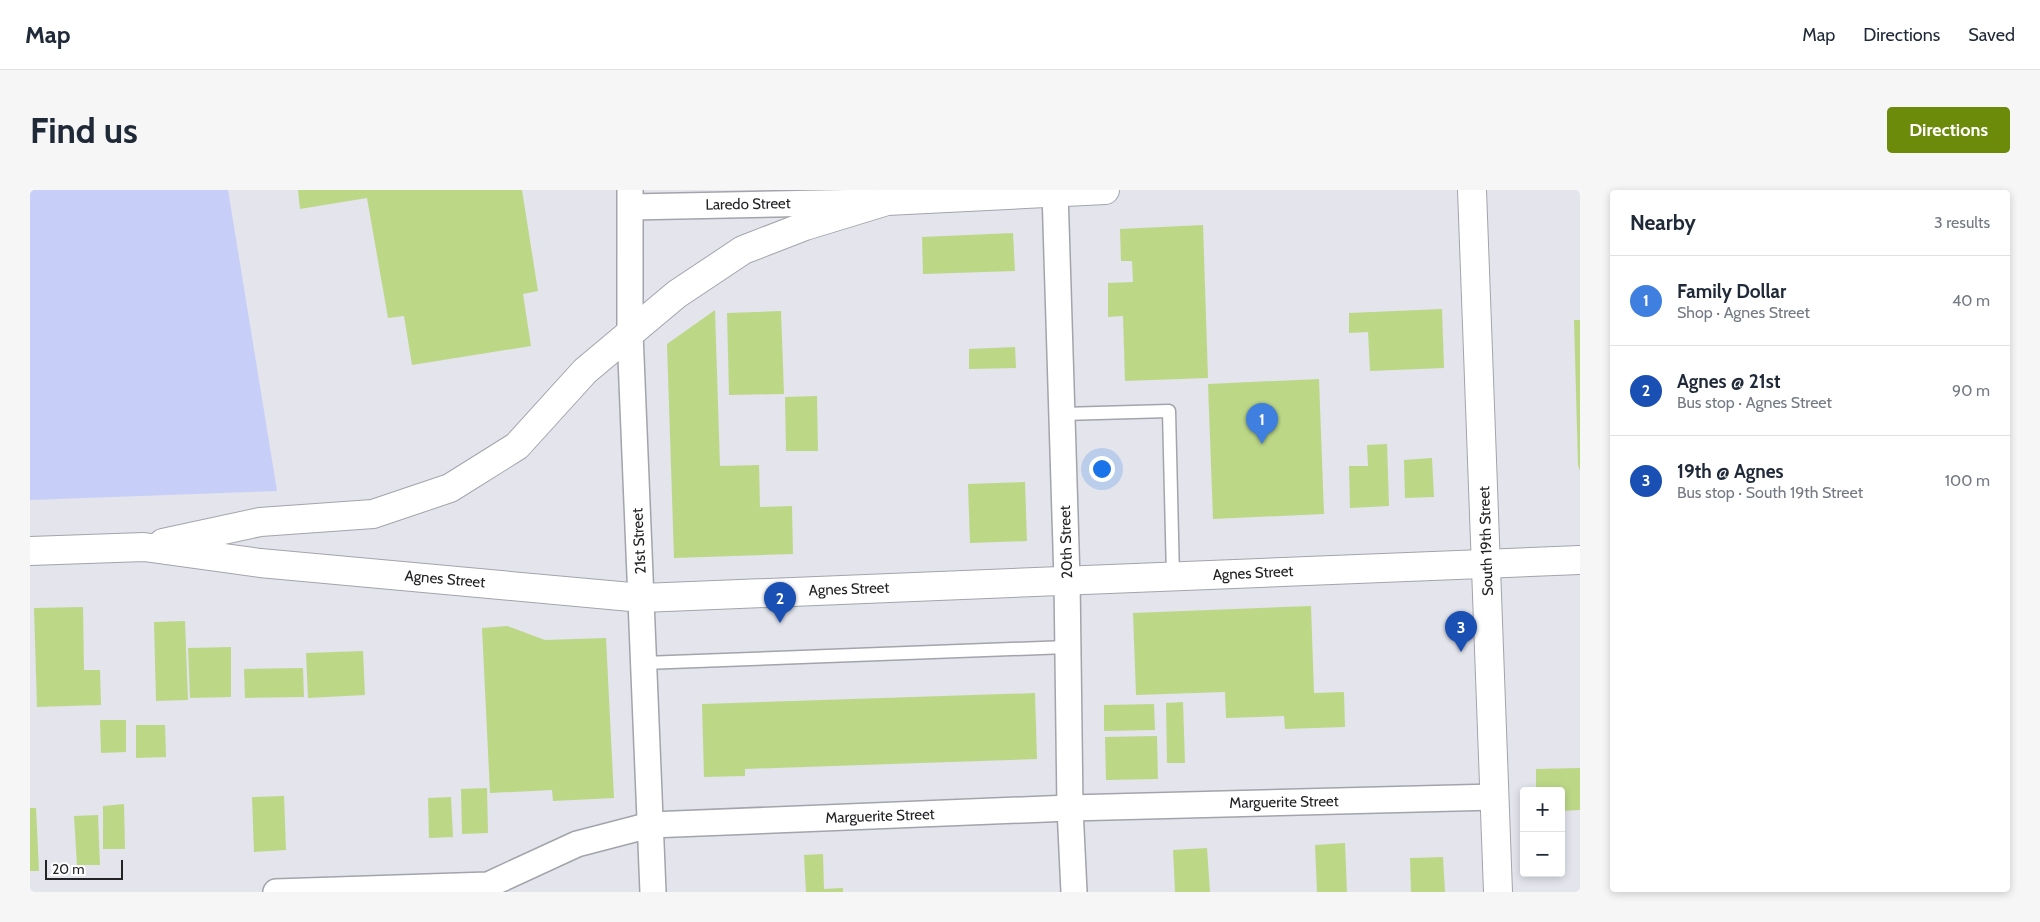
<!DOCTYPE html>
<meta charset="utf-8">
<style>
body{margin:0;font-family:Cabin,sans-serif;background:#f6f6f7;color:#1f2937}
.controls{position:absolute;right:15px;bottom:15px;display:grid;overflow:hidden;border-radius:5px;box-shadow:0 2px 8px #0003}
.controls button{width:45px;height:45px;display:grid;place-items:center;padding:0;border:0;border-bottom:1px solid #e0e1e3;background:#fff;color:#1f2937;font:25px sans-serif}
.scale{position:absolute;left:15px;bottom:12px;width:78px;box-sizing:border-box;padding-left:5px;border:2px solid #232326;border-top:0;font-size:14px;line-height:18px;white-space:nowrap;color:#232326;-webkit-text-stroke:4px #fff;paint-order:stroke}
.you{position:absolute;left:1071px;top:278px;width:18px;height:18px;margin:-12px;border:4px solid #fff;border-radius:50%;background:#1a73e8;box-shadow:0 0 0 8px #1a73e833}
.badge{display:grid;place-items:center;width:32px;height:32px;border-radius:50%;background:#6c8b0b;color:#fff;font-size:16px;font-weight:700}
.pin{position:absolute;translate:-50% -41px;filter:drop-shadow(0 1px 2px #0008)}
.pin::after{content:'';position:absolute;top:26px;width:18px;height:15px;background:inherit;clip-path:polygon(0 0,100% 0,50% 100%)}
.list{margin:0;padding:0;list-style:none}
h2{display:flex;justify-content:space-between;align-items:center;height:65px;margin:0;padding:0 20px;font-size:21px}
h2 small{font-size:16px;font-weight:400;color:#747a83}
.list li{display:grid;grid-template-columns:32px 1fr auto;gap:15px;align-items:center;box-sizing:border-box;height:90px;padding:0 20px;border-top:1px solid #e0e1e3}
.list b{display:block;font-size:19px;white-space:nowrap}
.list p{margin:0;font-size:16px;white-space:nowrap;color:#747a83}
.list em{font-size:16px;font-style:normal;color:#747a83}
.map{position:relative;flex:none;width:1550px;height:702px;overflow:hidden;border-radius:5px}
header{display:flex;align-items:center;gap:30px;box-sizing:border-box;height:70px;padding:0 25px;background:#fff;border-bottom:1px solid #e0e1e3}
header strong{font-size:24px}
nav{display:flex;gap:28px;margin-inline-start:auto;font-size:18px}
.intro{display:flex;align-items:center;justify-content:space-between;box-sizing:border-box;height:120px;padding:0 30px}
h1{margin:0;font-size:35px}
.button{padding:12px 22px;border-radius:5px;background:#6c8b0b;color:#fff;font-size:18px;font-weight:700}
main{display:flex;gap:30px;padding:0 30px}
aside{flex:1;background:#fff;border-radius:5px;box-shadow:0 2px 8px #0003}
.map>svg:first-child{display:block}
</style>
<header>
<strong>Map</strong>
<nav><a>Map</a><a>Directions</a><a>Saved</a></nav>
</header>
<div class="intro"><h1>Find us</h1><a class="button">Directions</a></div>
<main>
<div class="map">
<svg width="1550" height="702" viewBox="0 0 1550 702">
<rect width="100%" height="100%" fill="#e3e4ec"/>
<path fill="#c7cef7" d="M0,0H198L247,301L0,310Z"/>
<g fill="#bcd887">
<path d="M268,0H492L508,101L493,104L501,156L382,175L374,126L358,128L337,8L270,19Z"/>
<path d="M1173,35L1178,188L1095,191L1093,126L1078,127V93L1103,92L1102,71H1091L1090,39Z"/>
<path d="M983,43L985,81L893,84L892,47Z"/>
<path d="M1412,119L1414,178L1340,181L1338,142L1319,143V123Z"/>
<path d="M685,120L690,276L729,275L730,317L762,316L763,364L644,368L637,154Z"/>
<path d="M751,121L754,204L699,205L697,123Z"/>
<path d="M1544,130H1550V281L1548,275Z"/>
<path d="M985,157L986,178L939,179V159Z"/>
<path d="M1289,189L1294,324L1183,329L1178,194Z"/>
<path d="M787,206L788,261H756L755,207Z"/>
<path d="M1357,254L1359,316L1320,318L1319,276H1338L1337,255Z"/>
<path d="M1402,268L1404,307L1375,308L1374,270Z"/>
<path d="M995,292L997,351L940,353L938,294Z"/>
<path d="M1281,416L1284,503L1314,502L1315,537L1255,539L1254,526L1196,528L1195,502L1106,505L1103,423Z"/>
<path d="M53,417L54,480H70L71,515L7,517L4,418Z"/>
<path d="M155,431L158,510L126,511L124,432Z"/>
<path d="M477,436L515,450L576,448L584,608L523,611L522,600L460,603L452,438Z"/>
<path d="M201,457V507L160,508L158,458Z"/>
<path d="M333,461L335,505L278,508L276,463Z"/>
<path d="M273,478L274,507L215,508L214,479Z"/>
<path d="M1005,503L1007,569L715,579V586L674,587L672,514Z"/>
<path d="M1153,512L1155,573H1137L1136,513Z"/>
<path d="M1124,514L1125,540L1074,541V515Z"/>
<path d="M70,530H96V562L71,563Z"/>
<path d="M106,535H135L136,567L106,568Z"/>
<path d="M1127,546L1128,589L1076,590L1075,547Z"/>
<path d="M1550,578V620L1531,621V601H1506V579Z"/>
<path d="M457,598L458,643L432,644L431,599Z"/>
<path d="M254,606L256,660L224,662L222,607Z"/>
<path d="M421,607L423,647L399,648L398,608Z"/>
<path d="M94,614L95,659H73V616Z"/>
<path d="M0,618H6L9,681H0Z"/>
<path d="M68,625L70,675H47L44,626Z"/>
<path d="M1315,653L1317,702H1287L1285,655Z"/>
<path d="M1177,658L1180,702H1145L1143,660Z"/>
<path d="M793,664L794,699L813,698V702H776L774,665Z"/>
<path d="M1413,667L1415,702H1381L1380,668Z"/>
</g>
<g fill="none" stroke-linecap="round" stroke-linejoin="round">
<g stroke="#a3a4ab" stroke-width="15">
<g id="service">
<path d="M1032,224L1139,221L1143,387"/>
<path d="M614,473L1037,457"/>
</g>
</g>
<g stroke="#a3a4ab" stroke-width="28">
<g id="minor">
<path d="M600,0V143L623,702"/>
<path d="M1025,1L1037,390L1040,618L1044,702"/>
<path d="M601,17L840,12"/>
<path d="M246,702L458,695L547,654L620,635L1040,618L1465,607"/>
</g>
</g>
<g stroke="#a3a4ab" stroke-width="30">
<path id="tertiary" d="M1442,0L1468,702"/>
</g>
<g stroke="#a3a4ab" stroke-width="30">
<g id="primary">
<path d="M133,353L230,332L343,324L420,298L487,256L555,181L647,104L713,60L775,36L857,11L1075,0"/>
<path d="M0,361L114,357L230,373L612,408L1550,370"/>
</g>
</g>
<use href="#service" stroke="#fff" stroke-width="12"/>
<use href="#minor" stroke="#fff" stroke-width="25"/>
<use href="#tertiary" stroke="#fff" stroke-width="28"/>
<use href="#primary" stroke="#fff" stroke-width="28"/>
</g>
<g text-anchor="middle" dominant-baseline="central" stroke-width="5" stroke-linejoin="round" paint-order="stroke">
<g font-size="15" fill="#232326" stroke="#fff">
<text transform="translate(718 14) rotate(-1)">Laredo Street</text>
<text transform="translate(609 351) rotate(-93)">21st Street</text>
<text transform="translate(1456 351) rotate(-92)">South 19th Street</text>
<text transform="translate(1036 352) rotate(-92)">20th Street</text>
<text transform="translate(1223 383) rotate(-3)">Agnes Street</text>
<text transform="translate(415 389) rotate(5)">Agnes Street</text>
<text transform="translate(819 399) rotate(-2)">Agnes Street</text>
<text transform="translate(1254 612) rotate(-1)">Marguerite Street</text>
<text transform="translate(850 626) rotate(-2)">Marguerite Street</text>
</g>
</g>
</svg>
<div class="controls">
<button>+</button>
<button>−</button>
</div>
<div class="scale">20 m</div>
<div class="you"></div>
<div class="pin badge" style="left:1232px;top:254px;background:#3f7fe0">1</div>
<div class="pin badge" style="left:750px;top:433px;background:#1a4fb4">2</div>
<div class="pin badge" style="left:1431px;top:462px;background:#1a4fb4">3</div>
</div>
<aside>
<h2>Nearby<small>3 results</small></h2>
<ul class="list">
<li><span class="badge" style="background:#3f7fe0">1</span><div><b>Family Dollar</b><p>Shop · Agnes Street</p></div><em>40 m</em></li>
<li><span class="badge" style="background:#1a4fb4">2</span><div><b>Agnes @ 21st</b><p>Bus stop · Agnes Street</p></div><em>90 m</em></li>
<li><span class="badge" style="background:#1a4fb4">3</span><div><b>19th @ Agnes</b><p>Bus stop · South 19th Street</p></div><em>100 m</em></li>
</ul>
</aside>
</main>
